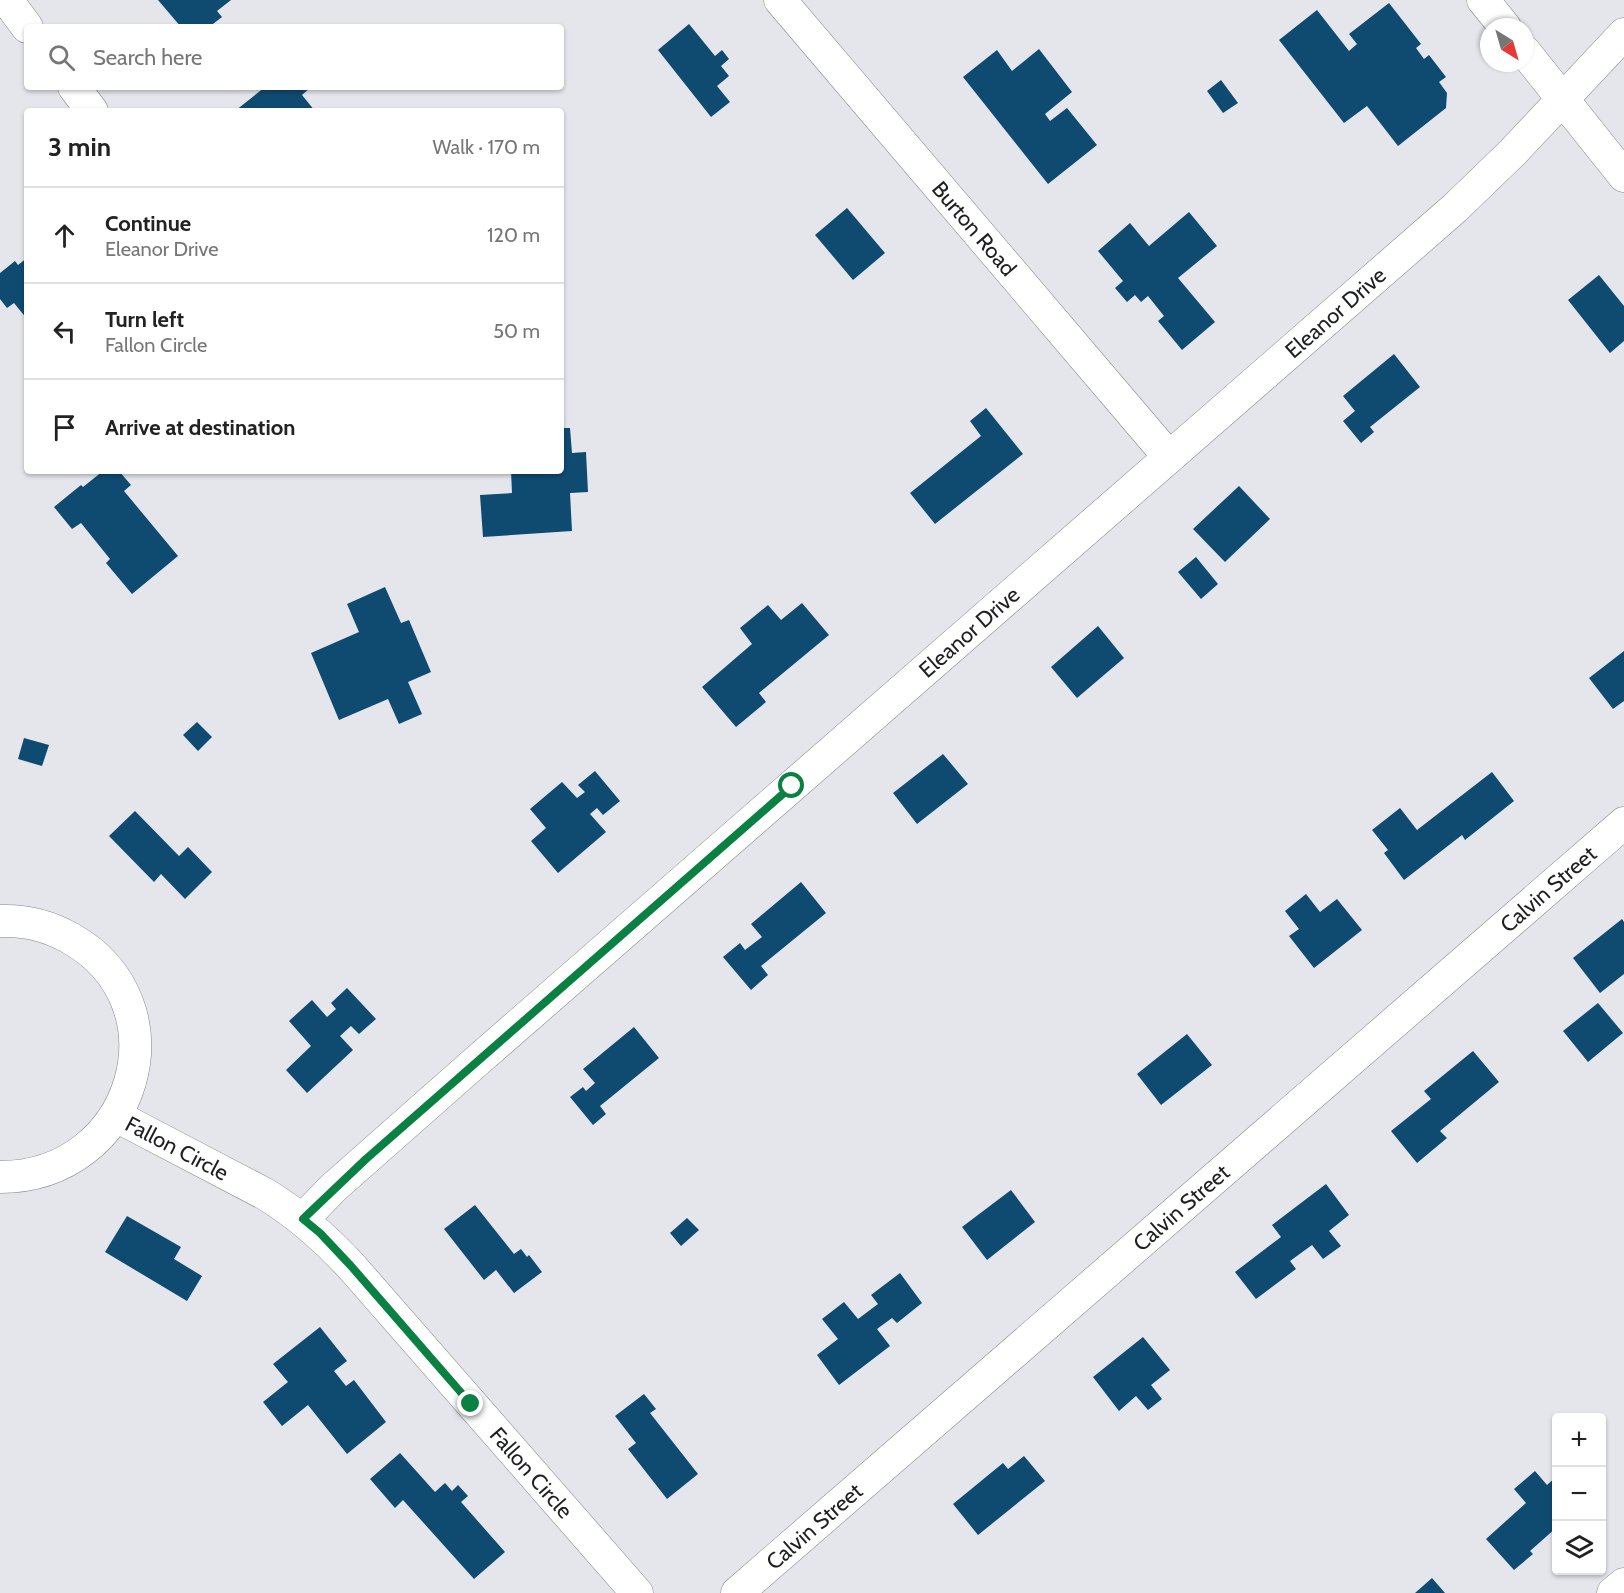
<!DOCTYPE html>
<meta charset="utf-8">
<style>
body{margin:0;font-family:Cabin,sans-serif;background:#f6f6f6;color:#222}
.controls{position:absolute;right:18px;bottom:18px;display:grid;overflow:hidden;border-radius:6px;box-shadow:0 2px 4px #0004}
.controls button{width:54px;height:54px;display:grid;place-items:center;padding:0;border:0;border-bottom:2px solid #e0e0e0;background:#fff;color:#222;font:30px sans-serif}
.compass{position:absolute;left:1480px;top:18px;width:54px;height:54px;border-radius:50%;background:#fff;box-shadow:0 2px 4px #0004;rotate:143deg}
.stop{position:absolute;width:18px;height:18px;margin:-14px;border:4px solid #0b8043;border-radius:50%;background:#fff}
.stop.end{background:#0b8043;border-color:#fff;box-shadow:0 2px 6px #0008}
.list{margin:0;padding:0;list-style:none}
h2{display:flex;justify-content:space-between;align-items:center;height:78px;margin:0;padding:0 24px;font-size:26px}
h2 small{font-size:20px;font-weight:400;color:#767676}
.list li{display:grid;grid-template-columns:39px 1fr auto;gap:18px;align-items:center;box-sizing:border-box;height:96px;padding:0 24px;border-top:2px solid #e0e0e0}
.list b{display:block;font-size:22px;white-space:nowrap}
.list p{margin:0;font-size:20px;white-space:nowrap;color:#767676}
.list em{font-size:20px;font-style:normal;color:#767676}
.icon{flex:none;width:33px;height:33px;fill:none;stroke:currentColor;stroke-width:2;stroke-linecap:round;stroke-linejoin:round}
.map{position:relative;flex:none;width:1624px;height:1593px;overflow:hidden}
.search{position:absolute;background:#fff;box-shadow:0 2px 4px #0004;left:24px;top:24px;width:540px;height:66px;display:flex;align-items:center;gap:15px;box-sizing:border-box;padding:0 21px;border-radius:6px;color:#767676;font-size:22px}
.panel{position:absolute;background:#fff;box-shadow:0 2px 4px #0004;left:24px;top:108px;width:540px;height:366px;border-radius:6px}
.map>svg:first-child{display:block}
</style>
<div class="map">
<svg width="1624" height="1593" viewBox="0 0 1624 1593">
<rect width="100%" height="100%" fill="#e4e6ec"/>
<g fill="#0f4a71">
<path d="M158,0H231L217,11L222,17L209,27H181Z"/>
<path d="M1389,3L1421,44L1416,48L1424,59L1429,55L1446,77L1439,82L1447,93L1446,108L1398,146L1367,106L1344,123L1279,40L1317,10L1349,51L1357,44L1349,34Z"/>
<path d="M689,24L715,56L722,50L729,59L721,66L729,76L717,86L730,102L711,117L658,50Z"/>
<path d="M1039,49L1072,92L1045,114L1050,121L1067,108L1097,145L1048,184L963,77L997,50L1012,71Z"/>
<path d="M1221,80L1238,103L1223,113L1207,91Z"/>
<path d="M265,87H311L302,95L315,111H235Z"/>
<path d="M847,208L885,253L853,280L815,235Z"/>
<path d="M1189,212L1217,246L1178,278L1215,322L1182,350L1158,321L1164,316L1148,296L1141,302L1135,295L1127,302L1115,288L1123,281L1098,251L1130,223L1149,246Z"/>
<path d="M27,258V319L14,303L7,308L0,299V273L15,261L18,265Z"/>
<path d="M1599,275L1624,306V341L1610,353L1568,300Z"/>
<path d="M1394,354L1420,387L1370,427L1374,432L1361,443L1343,421L1355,411L1343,396Z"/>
<path d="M986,408L1023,454L935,524L910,493L981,436L970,421Z"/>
<path d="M561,428H570L572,453L586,452L588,492L570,493L572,531L483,537L480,495L512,493L511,471H561Z"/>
<path d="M103,471H119L131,485L124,491L178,556L132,594L106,563L110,559L81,523L72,529L54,507L81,485L83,487Z"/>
<path d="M1239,486L1270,519L1225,562L1193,529Z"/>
<path d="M1196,557L1218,584L1201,599L1178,572Z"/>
<path d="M385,587L401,623L409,620L431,672L408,682L422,714L399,724L388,699L339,720L311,653L359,632L347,604Z"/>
<path d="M802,603L829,635L759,693L766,702L736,727L702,687L752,644L740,628L768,605L781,620Z"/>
<path d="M1098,626L1124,658L1077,698L1051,667Z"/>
<path d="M1624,651V701L1613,709L1589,678Z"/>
<path d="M197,722L212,737L198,751L183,735Z"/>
<path d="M24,738L49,745L42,766L18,759Z"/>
<path d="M943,754L968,784L917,824L893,793Z"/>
<path d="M595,771L620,801L603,815L597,808L590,814L606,832L558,873L531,841L546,828L530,809L562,782L577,798L585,792L578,785Z"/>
<path d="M1492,772L1514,801L1465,840L1462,835L1404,880L1384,853L1388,850L1372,830L1400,808L1417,830Z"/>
<path d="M135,811L179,856L188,847L212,872L185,899L161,874L154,882L109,836Z"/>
<path d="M801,882L826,913L761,966L768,975L751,990L723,957L740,943L745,950L762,937L751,924Z"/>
<path d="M1306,894L1320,912L1337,899L1362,930L1314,968L1289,936L1299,929L1285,911Z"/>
<path d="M1622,919L1624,922V974L1600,993L1573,958Z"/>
<path d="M347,988L376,1019L359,1034L351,1026L340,1036L353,1050L307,1093L286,1070L311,1046L289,1021L312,1000L327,1017L336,1009L331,1003Z"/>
<path d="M1598,1003L1623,1033L1588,1062L1563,1031Z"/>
<path d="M634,1027L659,1058L600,1106L606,1114L593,1125L570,1097L583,1087L586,1091L595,1083L583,1069Z"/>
<path d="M1187,1034L1212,1065L1161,1105L1137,1074Z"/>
<path d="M1473,1051L1499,1082L1440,1131L1447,1138L1417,1163L1391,1131L1431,1099L1424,1091Z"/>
<path d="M1326,1184L1349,1215L1329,1231L1341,1246L1323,1259L1312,1245L1290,1261L1296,1269L1256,1299L1235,1272L1281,1237L1272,1225Z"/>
<path d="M1011,1190L1035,1222L987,1260L962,1227Z"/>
<path d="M475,1205L514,1254L521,1249L527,1257L529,1255L542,1272L514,1293L496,1270L484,1280L444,1229Z"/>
<path d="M127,1216L181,1247L174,1259L202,1276L187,1301L105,1252Z"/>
<path d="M687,1218L699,1230L681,1246L670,1233Z"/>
<path d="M900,1273L922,1303L897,1323L892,1318L877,1329L890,1346L839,1385L817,1355L838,1339L822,1319L844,1302L858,1319L878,1304L871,1295Z"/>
<path d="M320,1327L347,1361L334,1371L346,1386L354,1380L386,1422L347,1454L308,1405L282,1426L263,1402L288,1382L273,1364Z"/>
<path d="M1143,1337L1170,1370L1151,1385L1162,1399L1148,1410L1136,1396L1119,1411L1093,1377Z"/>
<path d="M644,1394L656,1409L650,1413L698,1474L667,1499L628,1449L636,1443L615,1416Z"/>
<path d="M400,1453L435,1492L445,1483L452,1491L458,1485L468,1496L461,1502L505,1552L474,1579L403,1500L395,1508L370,1479Z"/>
<path d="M1024,1456L1045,1481L978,1535L953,1504L1003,1463L1008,1469Z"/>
<path d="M1535,1471L1547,1485L1556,1477V1528L1530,1551L1533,1554L1514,1570L1486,1539L1526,1503L1514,1489Z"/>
<path d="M1432,1578L1445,1593H1415Z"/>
</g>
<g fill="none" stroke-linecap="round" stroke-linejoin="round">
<g stroke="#828489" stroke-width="33">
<g id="minor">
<path d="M7,0L27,27"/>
<path id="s1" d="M780,0L1169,457"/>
<path d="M1483,0L1505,27"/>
<path d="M1525,52L1624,176"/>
<path d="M74,87L92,111"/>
<path d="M0,921C24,920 49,926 70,938C187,1004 136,1177 0,1177"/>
<path id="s2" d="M116,1116L265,1194C298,1214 325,1238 351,1266L637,1593"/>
<path id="s3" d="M303,1219L333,1188L478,1060L1455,208L1513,152L1624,34"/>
<path id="s4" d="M737,1593L1624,823"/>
<path d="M1613,1593L1624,1584"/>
</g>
</g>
<use href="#minor" stroke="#fff" stroke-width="32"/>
</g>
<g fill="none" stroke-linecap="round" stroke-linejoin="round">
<path stroke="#0b8043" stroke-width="8" d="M471,1404L351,1266L320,1233L303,1219L366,1159L792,786"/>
</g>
<g text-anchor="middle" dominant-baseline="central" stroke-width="6" stroke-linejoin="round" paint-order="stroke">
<g font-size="22" fill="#1e1f21" stroke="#fff">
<text stroke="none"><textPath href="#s1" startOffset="300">Burton Road</textPath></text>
<text stroke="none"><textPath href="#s3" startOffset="1374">Eleanor Drive</textPath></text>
<text stroke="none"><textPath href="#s3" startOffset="888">Eleanor Drive</textPath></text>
<text stroke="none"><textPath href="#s4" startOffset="1074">Calvin Street</textPath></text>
<text stroke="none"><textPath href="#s2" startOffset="69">Fallon Circle</textPath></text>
<text stroke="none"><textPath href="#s4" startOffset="588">Calvin Street</textPath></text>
<text stroke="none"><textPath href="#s2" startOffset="555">Fallon Circle</textPath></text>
<text stroke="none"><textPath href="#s4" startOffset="102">Calvin Street</textPath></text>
</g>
</g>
</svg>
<div class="controls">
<button>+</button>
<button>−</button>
<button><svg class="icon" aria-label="layers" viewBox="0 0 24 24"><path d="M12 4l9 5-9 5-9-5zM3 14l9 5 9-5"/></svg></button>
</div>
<svg class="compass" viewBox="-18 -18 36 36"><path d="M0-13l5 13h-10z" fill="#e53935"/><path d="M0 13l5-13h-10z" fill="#767676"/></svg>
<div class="stop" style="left:792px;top:786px"></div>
<div class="stop end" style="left:471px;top:1404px"></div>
<div class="search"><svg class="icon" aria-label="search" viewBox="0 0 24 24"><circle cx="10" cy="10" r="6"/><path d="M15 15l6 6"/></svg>Search here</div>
<section class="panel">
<h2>3 min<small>Walk · 170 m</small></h2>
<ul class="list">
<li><svg class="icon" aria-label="ahead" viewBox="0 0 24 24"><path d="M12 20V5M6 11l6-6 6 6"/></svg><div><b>Continue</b><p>Eleanor Drive</p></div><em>120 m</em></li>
<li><svg class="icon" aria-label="left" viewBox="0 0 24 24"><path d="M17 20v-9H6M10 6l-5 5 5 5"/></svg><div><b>Turn left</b><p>Fallon Circle</p></div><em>50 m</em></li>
<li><svg class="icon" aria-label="arrive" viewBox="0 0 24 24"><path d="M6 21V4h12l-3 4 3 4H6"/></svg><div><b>Arrive at destination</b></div></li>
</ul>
</section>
</div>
